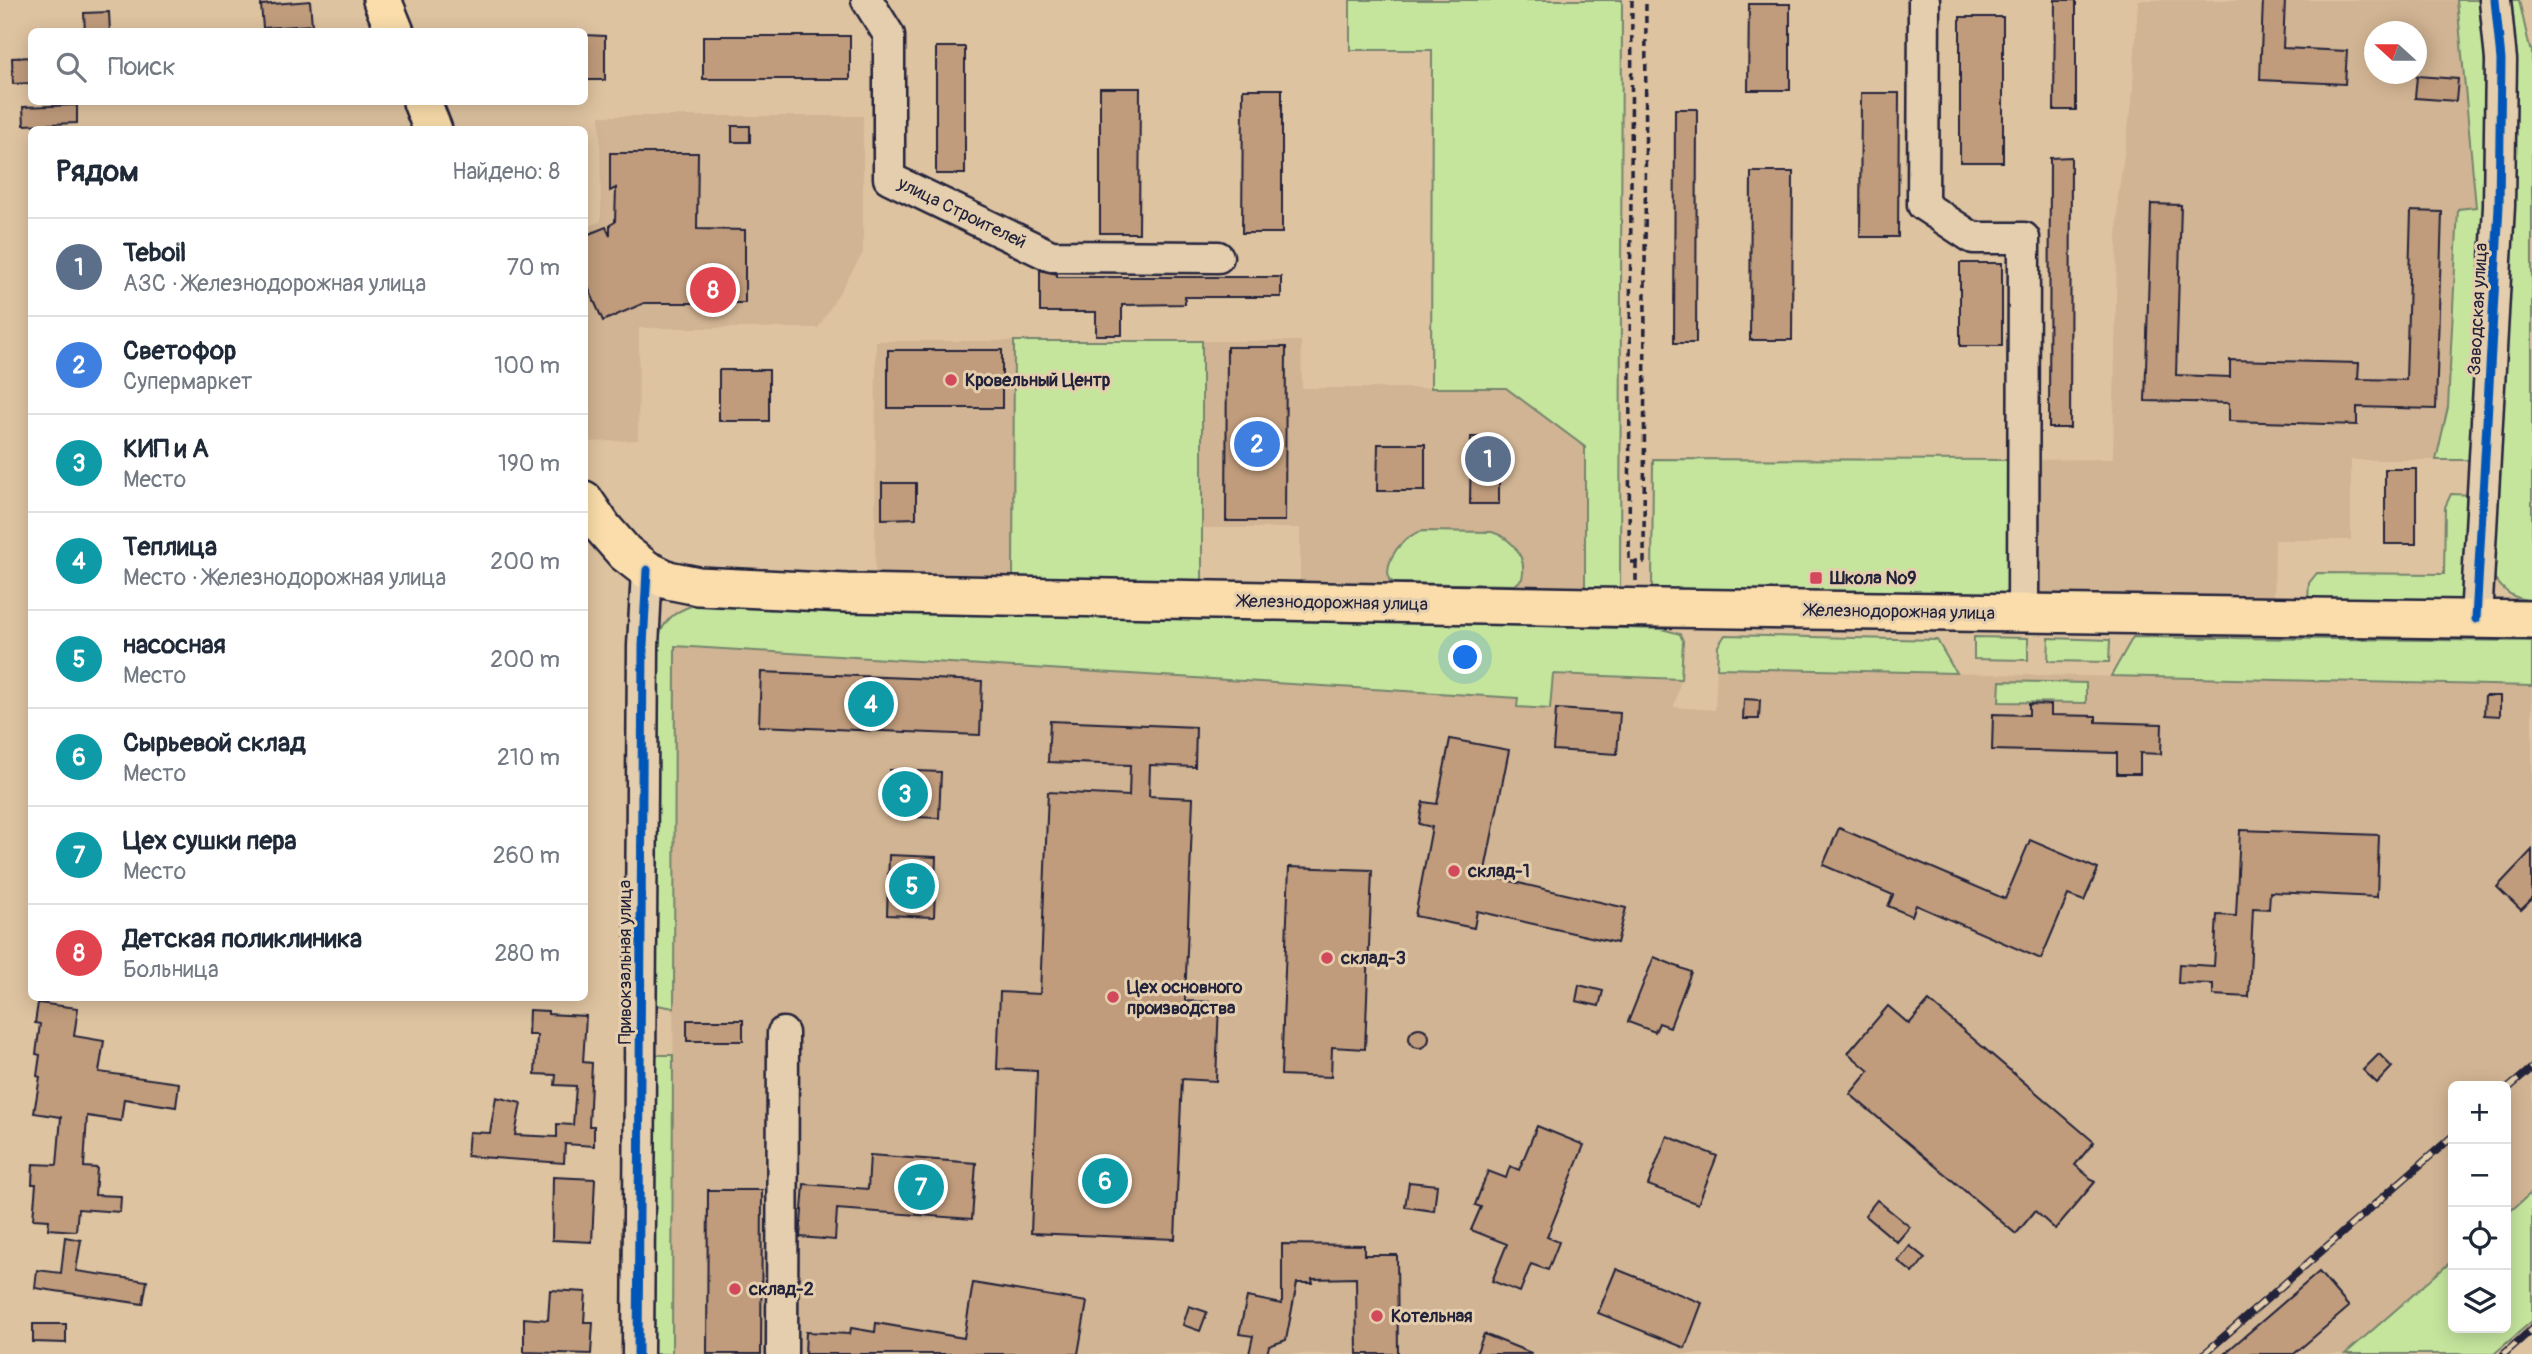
<!DOCTYPE html>
<html lang="ru">
<meta charset="utf-8">
<style>
body{margin:0;font-family:Pangolin,sans-serif;background:#f2f2f3;color:#1f2937}
.controls{position:absolute;right:21px;bottom:21px;display:grid;overflow:hidden;border-radius:10px;box-shadow:0 4px 18px #0003}
.controls button{width:63px;height:63px;display:grid;place-items:center;padding:0;border:0;border-bottom:2px solid #e0e1e3;background:#fff;color:#1f2937;font:35px sans-serif}
.compass{position:absolute;left:2364px;top:21px;width:63px;height:63px;border-radius:50%;background:#fff;box-shadow:0 4px 18px #0003;rotate:291deg}
.you{position:absolute;left:1466px;top:658px;width:24px;height:24px;margin:-18px;border:5px solid #fff;border-radius:50%;background:#1a73e8;box-shadow:0 0 0 10px #1a73e833}
.badge{display:grid;place-items:center;width:46px;height:46px;border-radius:50%;background:#d1495b;color:#fff;font-size:23px;font-weight:700}
.pin{position:absolute;translate:-50% -50%;border:4px solid #fff;box-shadow:0 2px 7px #0006}
.list{margin:0;padding:0;list-style:none}
h2{display:flex;justify-content:space-between;align-items:center;height:91px;margin:0;padding:0 28px;font-size:30px}
h2 small{font-size:23px;font-weight:400;color:#747a83}
.list li{display:grid;grid-template-columns:46px 1fr auto;gap:21px;align-items:center;box-sizing:border-box;height:98px;padding:0 28px;border-top:2px solid #e0e1e3}
.list b{display:block;font-size:26px;white-space:nowrap}
.list p{margin:0;font-size:23px;white-space:nowrap;color:#747a83}
.list em{font-size:23px;font-style:normal;color:#747a83}
.icon{flex:none;width:38px;height:38px;fill:none;stroke:currentColor;stroke-width:2;stroke-linecap:round;stroke-linejoin:round}
.map{position:relative;flex:none;width:2532px;height:1354px;overflow:hidden}
.search{position:absolute;background:#fff;box-shadow:0 4px 18px #0003;left:28px;top:28px;width:560px;height:77px;display:flex;align-items:center;gap:18px;box-sizing:border-box;padding:0 24px;border-radius:10px;color:#747a83;font-size:26px}
.panel{position:absolute;background:#fff;box-shadow:0 4px 18px #0003;left:28px;top:126px;width:560px;height:875px;border-radius:10px}
.map>svg:first-child{display:block}
</style>
<div class="map">
<svg width="2532" height="1354" viewBox="0 0 2532 1354">
<rect width="100%" height="100%" fill="#dec3a0"/>
<filter id="ink" filterUnits="userSpaceOnUse"><feTurbulence type="fractalNoise" baseFrequency=".0143" numOctaves="2"/><feDisplacementMap in="SourceGraphic" scale="14" xChannelSelector="R" yChannelSelector="G"/><feConvolveMatrix kernelMatrix="1 2 1 2 8 2 1 2 1" color-interpolation-filters="sRGB"/></filter>
<g filter="url(#ink)">
<g fill="#d1b493" fill-rule="evenodd">
<path d="M2138,0H2457L2476,208L2458,209L2448,407L2436,460H2351V540H2275L2274,602L2031,597L2032,460L2113,459L2118,195L2132,103ZM2374,32H2416V74H2374Z"/>
<path d="M600,116H863V253L818,328H639L638,440L585,442L584,229L601,221Z"/>
<path d="M876,341H1014L1013,581L875,579Z"/>
<path d="M1202,341H1301L1302,388H1506L1585,447V589L1300,585V528H1202Z"/>
<path d="M675,645L1519,698L1517,707L1550,709L1553,674L1681,679L1674,707L1715,710L1717,668L2532,686V1192L2506,1215V1086H2453V1260L2345,1354H672Z"/>
</g>
<g fill="#c5e59d" stroke="#74846c" stroke-width="2">
<path d="M1350,0H1622L1620,589H1585V447L1506,388H1431L1432,50H1350Z"/>
<path d="M2457,0H2481L2491,70L2474,460H2436L2448,407L2458,209L2476,207Z"/>
<path d="M2505,0H2519L2530,49L2532,50V600C2514,600 2503,591 2493,576Z"/>
<path d="M1014,341H1202V583L1013,581Z"/>
<path d="M1653,459L2012,460V597L1652,590Z"/>
<path d="M2451,494L2473,495L2467,605L2308,602L2309,583L2317,573L2444,574L2445,507Z"/>
<path d="M1422,531L1492,532C1512,538 1528,558 1522,579L1515,585L1395,583L1389,580C1384,559 1402,537 1422,531Z"/>
<path d="M694,605L1662,629L1680,634L1683,641L1681,679L1553,674L1550,709L1517,707L1518,698L675,646L674,1008L657,1005L650,998L656,643C663,622 672,612 694,605Z"/>
<path d="M1725,635L1937,640L1956,673L1717,668L1718,646Z"/>
<path d="M1974,637L2028,638V660L1974,659Z"/>
<path d="M2133,637L2532,641V686L2111,676Z"/>
<path d="M2049,638L2110,640L2109,662L2048,661Z"/>
<path d="M2000,681L2086,683V703L1999,702Z"/>
<path d="M656,1055H673L672,1354H648V1062Z"/>
<path d="M2532,1192V1321L2494,1354H2345L2453,1260V1328H2506V1215Z"/>
</g>
<g fill="#c09c7c" stroke="#22223b" stroke-width="2">
<path d="M2055,0H2076V110H2054Z"/>
<path d="M2263,0H2285L2283,48L2347,51L2345,84L2260,80Z"/>
<path d="M310,1L312,25L263,28L261,5Z"/>
<path d="M1749,4H1790V90H1748Z"/>
<path d="M109,12L110,32H85L84,13Z"/>
<rect x="1960" y="17" width="43" height="145"/>
<path d="M584,35L605,36V80H584Z"/>
<rect x="703" y="36" width="147" height="43"/>
<rect x="936" y="47" width="29" height="127"/>
<path d="M32,57V83L13,84L12,58Z"/>
<path d="M2417,76L2458,79L2456,101L2415,98Z"/>
<path d="M1100,88H1140L1139,233H1100Z"/>
<path d="M1243,89H1282V233H1242Z"/>
<path d="M1861,93H1899L1898,237H1860Z"/>
<path d="M77,105V123L24,125L23,107Z"/>
<path d="M1675,109H1697L1696,343H1674Z"/>
<rect x="732" y="126" width="18" height="16"/>
<path d="M610,153H698L697,229L745,230V303H644L603,321L584,278V236L606,227L610,236V225L615,222L616,188L610,191Z"/>
<path d="M2071,157L2070,428H2049L2050,158Z"/>
<path d="M1751,172H1793L1792,340H1750Z"/>
<path d="M2151,204L2181,205L2176,375L2230,377V360L2359,363L2358,379L2406,380L2411,211L2442,212L2436,409L2357,407V425L2229,421V403L2145,401Z"/>
<rect x="1960" y="263" width="42" height="83"/>
<path d="M1040,270L1057,274V277H1281V297H1185V304L1122,305V335H1096V312H1040Z"/>
<path d="M1227,347H1286L1285,521H1226Z"/>
<rect x="888" y="350" width="114" height="58"/>
<rect x="719" y="370" width="50" height="51"/>
<path d="M1471,437H1499V504H1470Z"/>
<path d="M1378,444H1425V491H1377Z"/>
<rect x="2385" y="469" width="31" height="75"/>
<path d="M882,483H916V518L882,519Z"/>
<path d="M761,672L982,681L980,735L759,726Z"/>
<path d="M2485,696H2500V716L2484,715Z"/>
<path d="M1744,699L1760,700L1759,719H1743Z"/>
<path d="M2029,704L2051,705V715L2096,716V722L2162,724L2161,754L2140,753V774H2117V753L1992,750L1993,714L2029,715Z"/>
<path d="M1556,709L1620,713L1617,754L1553,750Z"/>
<path d="M1050,721L1196,727L1195,767L1150,765L1149,796L1193,798L1185,1001L1219,1002L1216,1081L1182,1079L1175,1239L1031,1233L1037,1071L997,1069L1000,992L1040,994L1048,792L1129,796L1130,765L1048,762Z"/>
<path d="M1450,739L1509,750L1484,875L1626,908L1617,943L1477,911L1474,928L1415,916L1432,827L1419,824L1423,802L1437,804Z"/>
<path d="M890,770L941,772L939,818L888,816Z"/>
<path d="M1839,828L2005,899L2030,840L2098,869L2084,901L2068,895L2041,959L1916,905L1912,916L1888,906L1893,895L1823,865Z"/>
<path d="M2240,830L2379,835L2377,897L2270,892L2269,909L2253,908L2249,997L2213,995V984L2178,983L2179,964L2214,966L2217,915L2236,916Z"/>
<path d="M2532,850V899L2521,910L2497,887Z"/>
<path d="M889,855L936,857L934,917L887,915Z"/>
<path d="M1289,867L1372,870L1365,1049L1332,1047L1331,1077L1281,1075Z"/>
<path d="M1654,957L1691,972L1670,1027L1659,1023L1655,1032L1628,1022Z"/>
<path d="M1579,985L1603,991L1599,1006L1576,1001Z"/>
<path d="M1929,1001L2094,1142L2075,1165L2095,1182L2055,1229L2035,1211L2016,1234L1850,1094L1869,1071L1848,1053L1888,1006L1909,1024Z"/>
<path d="M38,1003L78,1008L74,1036L104,1041L99,1072L179,1083L176,1107L124,1099L121,1121L87,1116L84,1167L97,1168L95,1195L121,1196L120,1212L78,1209L76,1231L48,1229L49,1220L33,1219L36,1184H32L33,1164L57,1165L61,1117L34,1113L40,1077L37,1076L40,1055L36,1054L40,1024L35,1023Z"/>
<path d="M529,1010L548,1011V1014L586,1016L583,1062L592,1063L589,1126H594V1146L565,1144L564,1163L467,1156L469,1132L490,1133L496,1097L521,1103L515,1135L557,1137V1124L573,1125L576,1086L555,1085L556,1075L535,1074L537,1035H528Z"/>
<rect x="687" y="1020" width="56" height="21"/>
<circle cx="1419" cy="1038" r="10"/>
<path d="M2379,1054L2392,1067L2377,1083L2363,1070Z"/>
<path d="M1537,1126L1584,1145L1547,1237L1559,1242L1548,1270L1531,1264L1520,1292L1492,1281L1507,1244L1471,1230L1481,1207L1475,1205L1488,1171L1506,1178L1510,1166L1519,1170Z"/>
<path d="M1667,1136L1717,1156L1698,1204L1648,1185Z"/>
<path d="M870,1155L976,1163L972,1219L837,1209L835,1240L800,1237L804,1184L868,1189Z"/>
<path d="M553,1177L595,1179L592,1242L552,1240Z"/>
<path d="M1409,1182L1437,1185L1434,1211L1405,1207Z"/>
<path d="M708,1190H762L761,1354H707Z"/>
<path d="M1877,1200L1910,1227L1897,1242L1865,1215Z"/>
<path d="M65,1237L81,1240L76,1271L147,1281L143,1304L35,1288L37,1270L61,1273Z"/>
<path d="M1282,1244L1364,1245V1255H1397L1398,1354H1357L1356,1278L1312,1279L1313,1283H1297L1286,1340L1269,1346L1267,1354H1249L1253,1336L1239,1334L1247,1297L1282,1304Z"/>
<path d="M1910,1246L1925,1258L1913,1273L1898,1261Z"/>
<path d="M1616,1269L1702,1303L1685,1348L1598,1313Z"/>
<path d="M2319,1272L2349,1307L2294,1354H2224Z"/>
<path d="M973,1283L1087,1302L1078,1354H805L806,1332L850,1334L851,1328L875,1332L876,1323L964,1338Z"/>
<path d="M550,1290L586,1292L584,1322H593L591,1354L524,1352V1318L548,1320Z"/>
<path d="M1189,1306L1207,1312L1200,1331L1183,1325Z"/>
<path d="M33,1324H66V1343L33,1342Z"/>
<path d="M1484,1334L1531,1353V1354H1476Z"/>
</g>
<g fill="none" stroke-linecap="round" stroke-linejoin="round">
<g stroke="#22223b" stroke-width="35">
<g id="minor">
<path d="M867,0L889,35V178L1051,256L1218,257"/>
<path d="M1924,0L1923,205L1973,238H2024L2023,613"/>
<path d="M2476,619L2499,206L2501,60L2495,0"/>
<path d="M638,1354L643,646L647,570"/>
<path d="M782,1354L783,1033"/>
</g>
</g>
<g stroke="#22223b" stroke-width="42">
<g id="major">
<path d="M382,0L395,32"/>
<path d="M422,102L433,130"/>
<path d="M584,500L603,528L625,553L647,570L668,580L698,586L847,593L1590,607L2532,620"/>
</g>
</g>
<g stroke="#22223b" stroke-width="3.5" stroke-dasharray="7 5" stroke-linecap="butt">
<path d="M1632,0L1629,562H1644L1646,0"/>
<path d="M1636,581V562"/>
</g>
<use href="#minor" stroke="#e4cead" stroke-width="30"/>
<use href="#major" stroke="#faddab" stroke-width="37"/>
<g stroke="#22223b" stroke-width="8">
<g id="rail">
<path d="M2506,1090L2532,1068"/>
<path d="M2204,1354L2453,1136"/>
<path d="M2504,1354L2532,1329"/>
</g>
</g>
<use href="#rail" stroke="#e4cead" stroke-width="5" stroke-dasharray="16" stroke-linecap="butt"/>
<g stroke="#e4cead" stroke-width="13">
<g id="cycleway">
<path d="M2476,619L2499,206L2501,60L2495,0"/>
<path d="M638,1354L643,646L647,570"/>
</g>
</g>
<use href="#cycleway" stroke="#0057b8" stroke-width="9"/>
</g>
</g>
<g fill="#d1495b" stroke="#e4cead" stroke-width="2.5">
<circle cx="951" cy="380" r="7"/>
<rect x="1809" y="571" width="14" height="14" rx="3.5"/>
<circle cx="1454" cy="871" r="7"/>
<circle cx="1327" cy="958" r="7"/>
<circle cx="1113" cy="997" r="7"/>
<circle cx="735" cy="1289" r="7"/>
<circle cx="1377" cy="1316" r="7"/>
</g>
<g text-anchor="middle" dominant-baseline="central" stroke-width="6" stroke-linejoin="round" paint-order="stroke">
<g font-size="18" fill="#22223b" stroke="#e4cead">
<text transform="translate(962 213) rotate(26)">улица Строителей</text>
<text transform="translate(2478 309) rotate(-87)">Заводская улица</text>
<text transform="translate(1333 603) rotate(1)">Железнодорожная улица</text>
<text transform="translate(1900 612) rotate(1)">Железнодорожная улица</text>
<text transform="translate(625 962) rotate(-90)">Привокзальная улица</text>
</g>
<g font-size="18" font-weight="bold" fill="#22223b" stroke="#e4cead" text-anchor="start">
<text x="965" y="380">Кровельный Центр</text>
<text x="1830" y="578">Школа №9</text>
<text x="1468" y="871">склад-1</text>
<text x="1341" y="958">склад-3</text>
<text x="1127" y="987">Цех основного<tspan x="1127" dy="21">производства</tspan></text>
<text x="749" y="1289">склад-2</text>
<text x="1391" y="1316">Котельная</text>
</g>
</g>
</svg>
<div class="controls">
<button>+</button>
<button>−</button>
<button><svg class="icon" aria-label="locate" viewBox="0 0 24 24"><circle cx="12" cy="12" r="6"/><path d="M12 2v4M12 18v4M2 12h4M18 12h4"/></svg></button>
<button><svg class="icon" aria-label="layers" viewBox="0 0 24 24"><path d="M12 4l9 5-9 5-9-5zM3 14l9 5 9-5"/></svg></button>
</div>
<svg class="compass" viewBox="-18 -18 36 36"><path d="M0-13l5 13h-10z" fill="#e53935"/><path d="M0 13l5-13h-10z" fill="#747a83"/></svg>
<div class="you"></div>
<div class="pin badge" style="left:1488px;top:459px;background:#5c6f8a">1</div>
<div class="pin badge" style="left:1257px;top:444px;background:#3f7fe0">2</div>
<div class="pin badge" style="left:905px;top:794px;background:#0f9aa8">3</div>
<div class="pin badge" style="left:871px;top:704px;background:#0f9aa8">4</div>
<div class="pin badge" style="left:912px;top:886px;background:#0f9aa8">5</div>
<div class="pin badge" style="left:1105px;top:1181px;background:#0f9aa8">6</div>
<div class="pin badge" style="left:921px;top:1187px;background:#0f9aa8">7</div>
<div class="pin badge" style="left:713px;top:290px;background:#e0444e">8</div>
<div class="search"><svg class="icon" aria-label="search" viewBox="0 0 24 24"><circle cx="10" cy="10" r="6"/><path d="M15 15l6 6"/></svg>Поиск</div>
<section class="panel">
<h2>Рядом<small>Найдено: 8</small></h2>
<ul class="list">
<li><span class="badge" style="background:#5c6f8a">1</span><div><b>Teboil</b><p>АЗС · Железнодорожная улица</p></div><em>70 m</em></li>
<li><span class="badge" style="background:#3f7fe0">2</span><div><b>Светофор</b><p>Супермаркет</p></div><em>100 m</em></li>
<li><span class="badge" style="background:#0f9aa8">3</span><div><b>КИП и А</b><p>Место</p></div><em>190 m</em></li>
<li><span class="badge" style="background:#0f9aa8">4</span><div><b>Теплица</b><p>Место · Железнодорожная улица</p></div><em>200 m</em></li>
<li><span class="badge" style="background:#0f9aa8">5</span><div><b>насосная</b><p>Место</p></div><em>200 m</em></li>
<li><span class="badge" style="background:#0f9aa8">6</span><div><b>Сырьевой склад</b><p>Место</p></div><em>210 m</em></li>
<li><span class="badge" style="background:#0f9aa8">7</span><div><b>Цех сушки пера</b><p>Место</p></div><em>260 m</em></li>
<li><span class="badge" style="background:#e0444e">8</span><div><b>Детская поликлиника</b><p>Больница</p></div><em>280 m</em></li>
</ul>
</section>
</div>
